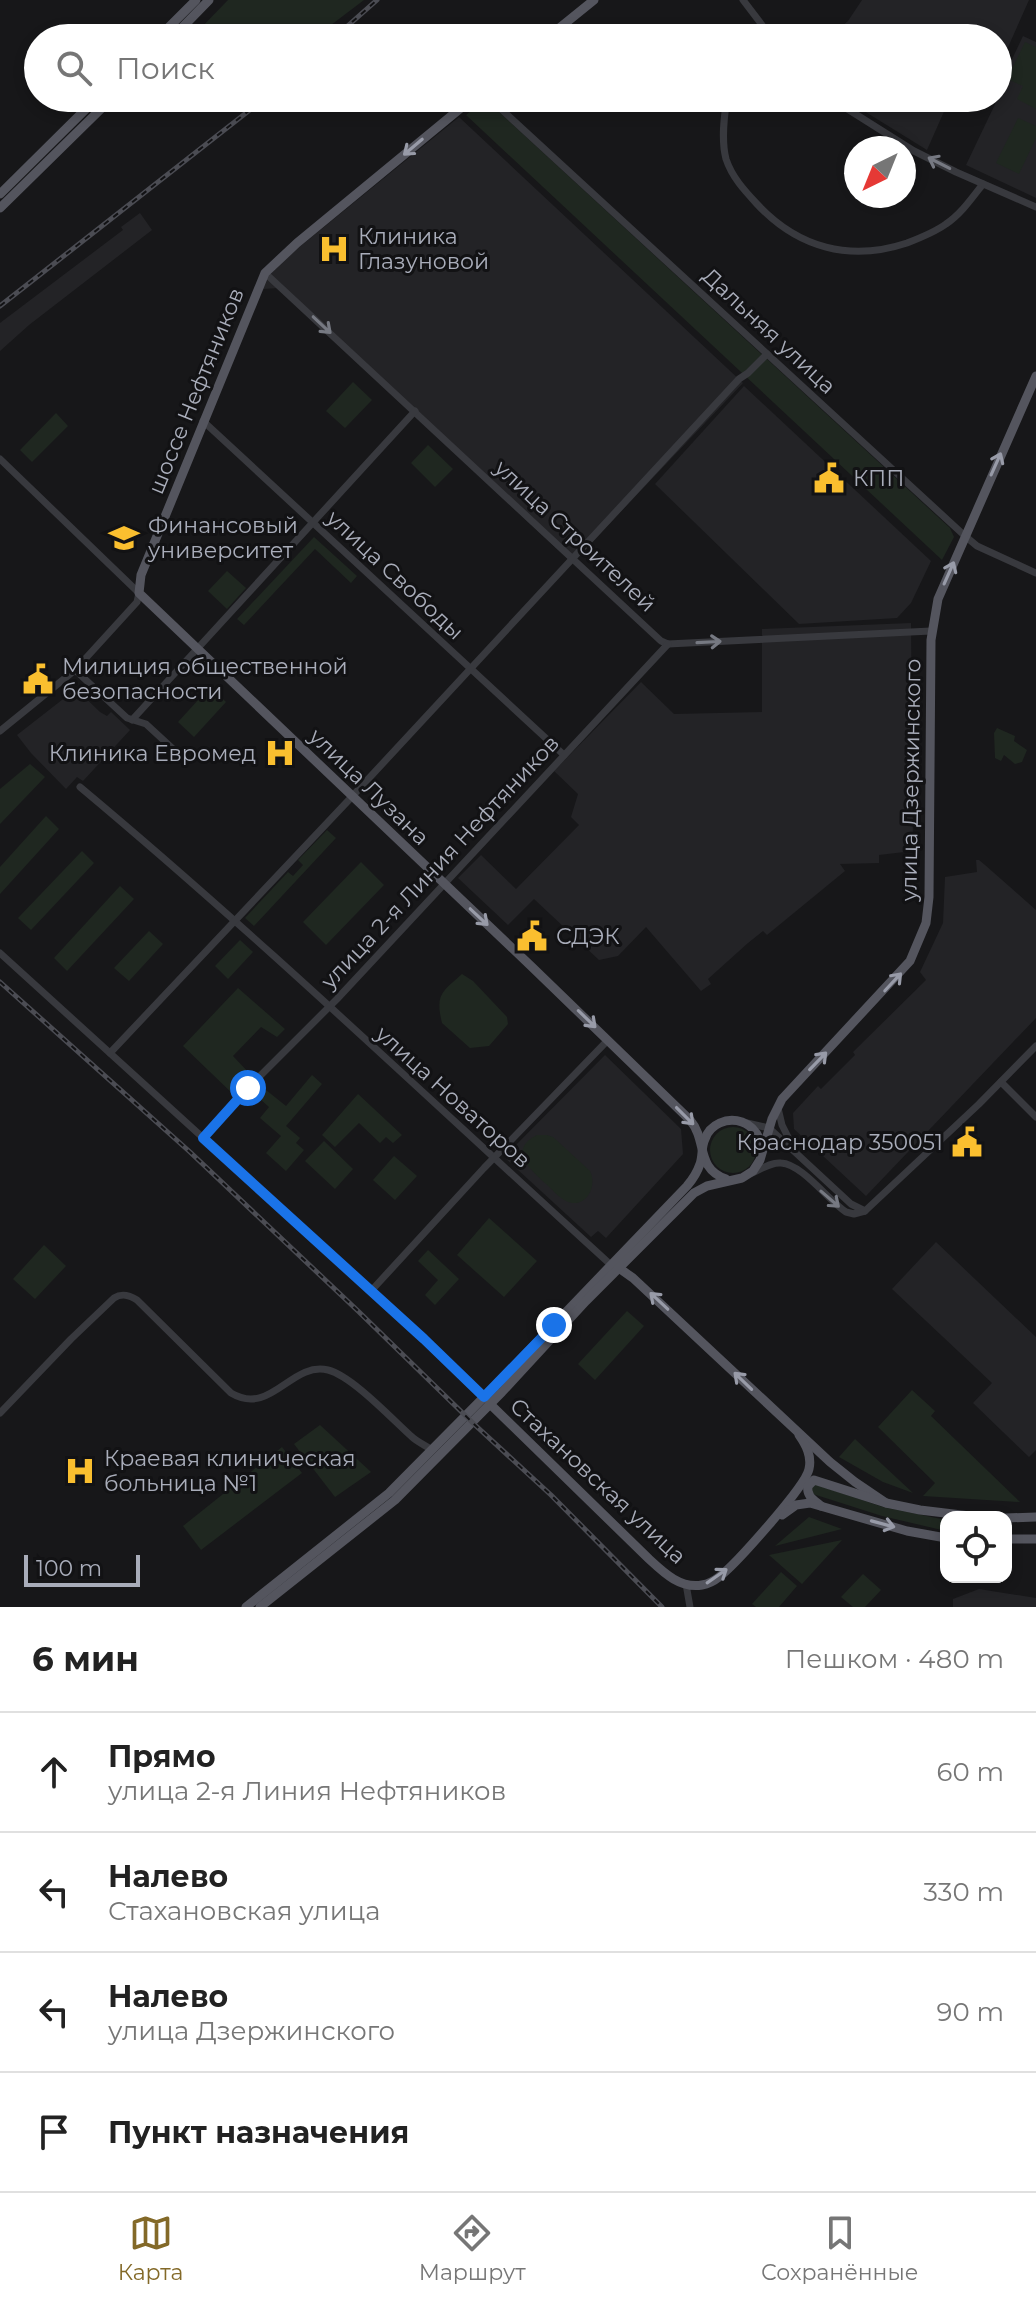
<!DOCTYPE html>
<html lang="ru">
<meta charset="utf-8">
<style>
body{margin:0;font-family:Montserrat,sans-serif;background:#f2f2f2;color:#222}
.controls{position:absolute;right:24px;bottom:24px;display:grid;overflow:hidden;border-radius:16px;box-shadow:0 4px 12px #0003}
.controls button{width:72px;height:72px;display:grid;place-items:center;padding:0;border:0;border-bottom:2px solid #e0e0e0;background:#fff;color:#222;font:40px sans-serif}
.compass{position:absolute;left:844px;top:136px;width:72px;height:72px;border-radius:50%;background:#fff;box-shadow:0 4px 12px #0003;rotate:223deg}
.scale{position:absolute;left:24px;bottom:20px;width:116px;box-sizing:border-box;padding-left:8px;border:4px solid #a9adba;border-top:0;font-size:22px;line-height:28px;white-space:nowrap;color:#a9adba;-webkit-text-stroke:6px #121214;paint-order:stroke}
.stop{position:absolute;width:24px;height:24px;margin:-18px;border:6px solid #1a73e8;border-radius:50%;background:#fff}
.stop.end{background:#1a73e8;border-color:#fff;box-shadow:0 2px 8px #0008}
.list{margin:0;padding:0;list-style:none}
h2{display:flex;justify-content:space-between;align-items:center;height:104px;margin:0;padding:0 32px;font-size:34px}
h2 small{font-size:26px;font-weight:400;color:#767676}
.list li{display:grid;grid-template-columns:52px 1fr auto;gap:24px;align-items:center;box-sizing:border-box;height:120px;padding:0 32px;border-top:2px solid #e0e0e0}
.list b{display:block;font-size:30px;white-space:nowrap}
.list p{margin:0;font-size:26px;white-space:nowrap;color:#767676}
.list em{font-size:26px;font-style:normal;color:#767676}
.icon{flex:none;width:44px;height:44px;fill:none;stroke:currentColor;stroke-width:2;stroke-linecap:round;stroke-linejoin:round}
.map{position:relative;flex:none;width:1036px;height:1607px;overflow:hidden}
.search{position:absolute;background:#fff;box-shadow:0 4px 12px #0003;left:24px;right:24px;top:24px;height:88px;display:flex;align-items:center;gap:20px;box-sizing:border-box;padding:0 28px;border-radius:44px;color:#767676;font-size:30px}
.sheet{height:584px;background:#fff}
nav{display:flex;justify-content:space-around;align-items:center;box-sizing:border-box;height:112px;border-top:2px solid #e0e0e0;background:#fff;font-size:22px;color:#767676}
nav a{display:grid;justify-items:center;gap:4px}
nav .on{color:#836928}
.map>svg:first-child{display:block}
</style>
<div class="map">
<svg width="1036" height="1607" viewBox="0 0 1036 1607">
<rect width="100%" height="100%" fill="#171719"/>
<g fill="#232326">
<path d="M862,0H1029L998,70V38H828L848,21Z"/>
<path d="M1023,36L1036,42V198L966,165L998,98V89Z"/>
<path d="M843,98H950L927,150Z"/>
<path d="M459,117L743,383L572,563L279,288L263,289L270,274L281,262Z"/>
<path d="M140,213L152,230L29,325L0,351V323L119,233L123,230L121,227Z"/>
<path d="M744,386L931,561L911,603L897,618L799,624L655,484Z"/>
<path d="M911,623L913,851L879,855V863L840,864L845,871L767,935L763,931L748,943L708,979L711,984L701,991L646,927L618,956L599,960L534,899L508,925L458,878L481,855L516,889L579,825L571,817L578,794L554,771L641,682L674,714L762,712V629Z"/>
<path d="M76,689L100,712L107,716L111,712L130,730L83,781L77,777L66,789L31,753L17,735Z"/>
<path d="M976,860H979L985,865L1036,910V1018L866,1196L794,1129L793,1113L818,1086L821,1089L855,1055L853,1052L926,980L920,972L943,923L945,877L977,872Z"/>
<path d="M605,1055L681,1129L683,1154L606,1238L598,1231L591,1237L504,1157Z"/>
<path d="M936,1242L1036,1337V1450L1029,1457L973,1403L992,1383L892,1289Z"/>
<path d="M979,1589L1036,1598V1607H953V1599Z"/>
</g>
<g fill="#1f2720">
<path d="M228,0H364L314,38H198L195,34Z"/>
<path d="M1025,42L1036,47V109L1017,99L1023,86L1007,79Z"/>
<path d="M485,99L950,528L954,537L942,560L466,115Z"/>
<path d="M1018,118L1036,126V138L1019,174L996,163Z"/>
<path d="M353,382L372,400L345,428L326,411Z"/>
<path d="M56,413L68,426L32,462L20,450Z"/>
<path d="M428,445L453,469L435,487L411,463Z"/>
<path d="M314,537L357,576L351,583L315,549L244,625L237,619Z"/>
<path d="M227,571L246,588L227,609L208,591Z"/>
<path d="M210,687L226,702L194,737L178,722Z"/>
<path d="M997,728L1015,736L1014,741L1027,750L1022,762L1015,764L1004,755L1001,761L995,758L994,733Z"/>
<path d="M30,764L45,777L0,824V789Z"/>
<path d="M46,816L59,829L0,894V867Z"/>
<path d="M327,830L336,838L254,926L245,918L288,872L293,876L303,865L298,860Z"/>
<path d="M82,851L94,863L31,930L18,918Z"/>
<path d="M361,862L384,885L326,945L303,922Z"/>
<path d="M120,886L134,899L67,971L54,958Z"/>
<path d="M149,931L163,944L129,981L114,968Z"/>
<path d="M240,940L253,952L228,979L215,966Z"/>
<path d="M462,974L473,981L507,1017L508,1024L489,1046L470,1048L442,1023C435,994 442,992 462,974Z"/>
<path d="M238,988L285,1029L277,1037L261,1027L233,1056L251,1075L235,1096L183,1046Z"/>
<path d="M312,1075L322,1084L286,1126L300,1138L296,1143L304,1150L286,1171L266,1153L281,1136L260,1118L269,1107L259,1098L266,1090L286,1106Z"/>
<path d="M358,1094L402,1135L393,1143L386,1137L380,1143L359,1123L335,1147L322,1135Z"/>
<circle cx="733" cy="1150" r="23"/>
<path d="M537,1135H547L553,1137L590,1171C598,1187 585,1210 566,1201C558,1197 552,1189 546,1184C531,1170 507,1150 537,1135Z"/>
<path d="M324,1141L353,1169L335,1189L305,1161Z"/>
<path d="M394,1156L417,1176L395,1200L373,1180Z"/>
<path d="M489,1218L537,1261L504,1297L457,1255Z"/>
<path d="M44,1245L66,1266L35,1299L13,1279Z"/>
<path d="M428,1250L459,1279L435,1305L425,1295L438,1280L418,1261Z"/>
<path d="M627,1311L644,1326L595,1380L578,1364Z"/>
<path d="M912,1390L935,1411L931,1416L1020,1502L923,1496L935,1483L878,1427Z"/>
<path d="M320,1425L371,1472L335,1497L294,1444Z"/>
<path d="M855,1439L913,1493L883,1482L839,1457Z"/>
<path d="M282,1447L302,1473L201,1550L183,1526Z"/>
<path d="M814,1484L883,1507L946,1520V1531L882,1516L813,1494L809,1487Z"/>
<path d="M809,1517L842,1529L775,1546Z"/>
<path d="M842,1540L802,1584L769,1555Z"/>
<path d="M781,1572L797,1586L779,1607H756L752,1604Z"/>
<path d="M863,1574L881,1590L865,1607H853L841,1597Z"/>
</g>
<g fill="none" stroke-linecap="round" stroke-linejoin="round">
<g stroke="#38393e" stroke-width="7">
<path d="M743,0L772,38"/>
<path d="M489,98L965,536L977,546L1036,573"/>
<path d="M727,98C724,117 721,140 726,159C732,177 744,190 757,204C798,248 850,262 907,243C920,238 935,232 946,224C961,214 972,198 983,184"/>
<path d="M830,98L914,151L956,172L1036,207"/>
<path d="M265,273L661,641L668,644L931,631"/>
<path d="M203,421L564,755"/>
<path d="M0,459L139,593L137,602L75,670L0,731"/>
<path d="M75,670L127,718L146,724L184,759"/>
<path d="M132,720L415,411"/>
<path d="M80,787C263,940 435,1105 611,1265"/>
<path d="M0,953L424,1339L487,1400"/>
<path d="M110,1053L346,803L739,379L748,373L767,354"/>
<path d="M1001,1082L1036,1117"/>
<path d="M778,1108L782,1125L792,1145"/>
<path d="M747,1123L769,1128L851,1204L865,1211"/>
<path d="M203,1138L236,1100L337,999L668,644"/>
<path d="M752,1173C761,1169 771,1162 781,1163C802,1164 828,1200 846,1212L854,1214L865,1211L979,1104L1036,1046"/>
<path d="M371,1291L484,1168L608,1040"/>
<path d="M0,1413L71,1339L114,1298C122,1293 129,1295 137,1300L231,1393C271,1417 291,1361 328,1370C352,1376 392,1419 411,1436C417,1442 425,1445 432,1450"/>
<path d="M686,1584L690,1607"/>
</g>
<g stroke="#54555e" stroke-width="9">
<path d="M158,38L196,0"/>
<path d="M172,38L209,0"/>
<path d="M547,38L594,0"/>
<path d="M473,98L297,243L265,273L141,575L139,593L532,967L690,1120C708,1141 695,1168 726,1179"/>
<path d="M0,194L97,98"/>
<path d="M0,208L112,98"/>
<path d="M616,1266L633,1278L830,1462L855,1482L886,1503"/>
<path d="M490,1404L649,1559C663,1572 680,1589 702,1585C708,1584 714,1581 719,1577C735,1565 806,1486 809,1469C812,1456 806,1445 799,1435"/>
<path d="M821,1506C814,1500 806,1496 808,1486L814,1480L886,1503L920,1510L978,1517"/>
<path d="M782,1515L796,1505L810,1503L907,1531L946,1538"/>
<path d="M1006,1518L1036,1517"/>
<path d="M1006,1539H1036"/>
<path d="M246,1607L389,1493L495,1386L687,1186C693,1179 697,1173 700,1164C703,1156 701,1147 705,1139C710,1124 727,1117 742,1122C753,1126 759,1135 762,1146"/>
<path d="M260,1607L395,1500L502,1392L586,1301L694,1193L707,1186L742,1178L753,1171L760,1160L772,1119L782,1099L910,961L926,923L929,897L931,640L938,599L1036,376"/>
</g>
<g stroke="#4b4c53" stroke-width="5">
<g id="rail">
<path d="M334,38L377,0"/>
<path d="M0,306L265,98"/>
<path d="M0,982L190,1152L358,1311L475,1425L551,1495L662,1607"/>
</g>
</g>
<use href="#rail" stroke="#121214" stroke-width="2" stroke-dasharray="6" stroke-linecap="butt"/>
</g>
<defs><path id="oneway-shaft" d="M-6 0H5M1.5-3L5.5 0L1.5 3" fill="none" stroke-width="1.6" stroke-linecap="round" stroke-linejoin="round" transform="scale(2)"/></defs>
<g stroke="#989ba8">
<use href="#oneway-shaft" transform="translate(413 147) rotate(140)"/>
<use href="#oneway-shaft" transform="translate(996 464) rotate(-66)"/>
<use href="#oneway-shaft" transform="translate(949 573) rotate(-66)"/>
<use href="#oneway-shaft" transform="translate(479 917) rotate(43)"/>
<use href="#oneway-shaft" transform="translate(893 982) rotate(-47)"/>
<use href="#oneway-shaft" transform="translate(587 1019) rotate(44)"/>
<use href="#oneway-shaft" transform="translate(818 1061) rotate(-46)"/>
<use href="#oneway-shaft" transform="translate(685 1116) rotate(45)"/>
<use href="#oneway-shaft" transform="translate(659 1301) rotate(-137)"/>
<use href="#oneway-shaft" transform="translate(743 1381) rotate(-136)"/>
<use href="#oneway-shaft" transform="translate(883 1524) rotate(15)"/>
<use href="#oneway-shaft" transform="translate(717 1576) rotate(-35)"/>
</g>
<g stroke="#767982">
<use href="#oneway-shaft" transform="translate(939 163) rotate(-153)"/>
<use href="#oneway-shaft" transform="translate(322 325) rotate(43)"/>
<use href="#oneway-shaft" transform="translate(709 642) rotate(-3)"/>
<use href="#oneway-shaft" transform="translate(830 1199) rotate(41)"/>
</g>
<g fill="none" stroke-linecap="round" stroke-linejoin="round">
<path stroke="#1a73e8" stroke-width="10" d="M248,1088L203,1138L424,1339L484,1397L554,1325"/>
</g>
<defs>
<g id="hospital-bare" transform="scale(2.4)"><path d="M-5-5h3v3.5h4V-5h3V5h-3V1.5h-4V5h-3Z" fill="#fabf2f" stroke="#121214" stroke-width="2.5" paint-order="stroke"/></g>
<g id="civic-bare" transform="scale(2.4)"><path d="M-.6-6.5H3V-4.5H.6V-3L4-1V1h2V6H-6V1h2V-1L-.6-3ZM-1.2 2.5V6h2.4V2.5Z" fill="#fabf2f" stroke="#121214" stroke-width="2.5" paint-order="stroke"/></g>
<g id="university-bare" transform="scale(2.4)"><path d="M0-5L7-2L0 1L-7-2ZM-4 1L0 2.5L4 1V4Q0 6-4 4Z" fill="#fabf2f" stroke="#121214" stroke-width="2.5" paint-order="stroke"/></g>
</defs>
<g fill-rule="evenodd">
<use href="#hospital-bare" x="334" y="249"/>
<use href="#civic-bare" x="829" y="478"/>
<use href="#university-bare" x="124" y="538"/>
<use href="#civic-bare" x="38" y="679"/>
<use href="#hospital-bare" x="280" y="753"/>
<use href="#civic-bare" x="532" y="936"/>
<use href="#civic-bare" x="967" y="1142"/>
<use href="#hospital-bare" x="80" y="1471"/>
</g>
<g text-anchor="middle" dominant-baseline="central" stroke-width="6" stroke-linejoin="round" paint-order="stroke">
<g font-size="22" fill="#a9adba" stroke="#121214" text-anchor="start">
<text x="358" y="236">Клиника<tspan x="358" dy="25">Глазуновой</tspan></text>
<text x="853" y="478">КПП</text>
<text x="148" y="525">Финансовый<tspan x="148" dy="25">университет</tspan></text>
<text x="62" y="666">Милиция общественной<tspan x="62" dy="25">безопасности</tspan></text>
<text x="256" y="753" text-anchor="end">Клиника Евромед</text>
<text x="556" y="936">СДЭК</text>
<text x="943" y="1142" text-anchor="end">Краснодар 350051</text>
<text x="104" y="1458">Краевая клиническая<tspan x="104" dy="25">больница №1</tspan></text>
</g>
<g font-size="22" fill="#a9adba" stroke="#121214">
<text transform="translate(769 331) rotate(43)">Дальняя улица</text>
<text transform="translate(196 391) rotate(-68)">шоссе Нефтяников</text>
<text transform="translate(575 536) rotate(43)">улица Строителей</text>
<text transform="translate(395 575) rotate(43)">улица Свободы</text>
<text transform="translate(911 780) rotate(-89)">улица Дзержинского</text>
<text transform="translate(369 787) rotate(44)">улица Лузана</text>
<text transform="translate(440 862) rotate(-47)">улица 2-я Линия Нефтяников</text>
<text transform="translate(453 1097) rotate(42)">улица Новаторов</text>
<text transform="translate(598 1481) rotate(43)">Стахановская улица</text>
</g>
</g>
</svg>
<div class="controls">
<button><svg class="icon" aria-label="locate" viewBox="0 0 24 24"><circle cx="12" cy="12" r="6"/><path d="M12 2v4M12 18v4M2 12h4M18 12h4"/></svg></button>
</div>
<svg class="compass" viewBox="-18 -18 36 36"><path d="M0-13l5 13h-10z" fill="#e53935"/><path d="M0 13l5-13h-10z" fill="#767676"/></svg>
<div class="scale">100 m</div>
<div class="stop" style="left:248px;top:1088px"></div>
<div class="stop end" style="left:554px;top:1325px"></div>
<div class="search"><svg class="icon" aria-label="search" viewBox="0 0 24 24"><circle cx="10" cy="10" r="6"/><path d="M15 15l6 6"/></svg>Поиск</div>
</div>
<section class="sheet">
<h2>6 мин<small>Пешком · 480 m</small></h2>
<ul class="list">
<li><svg class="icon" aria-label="ahead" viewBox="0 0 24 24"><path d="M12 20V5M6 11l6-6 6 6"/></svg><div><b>Прямо</b><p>улица 2-я Линия Нефтяников</p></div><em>60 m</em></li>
<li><svg class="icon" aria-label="left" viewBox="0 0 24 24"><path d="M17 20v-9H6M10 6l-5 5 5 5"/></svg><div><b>Налево</b><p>Стахановская улица</p></div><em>330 m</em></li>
<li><svg class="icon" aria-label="left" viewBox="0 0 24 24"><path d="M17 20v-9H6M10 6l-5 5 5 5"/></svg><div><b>Налево</b><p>улица Дзержинского</p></div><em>90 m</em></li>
<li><svg class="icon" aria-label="arrive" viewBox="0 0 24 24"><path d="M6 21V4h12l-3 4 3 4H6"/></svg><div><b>Пункт назначения</b></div></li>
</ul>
</section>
<nav>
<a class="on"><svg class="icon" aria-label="map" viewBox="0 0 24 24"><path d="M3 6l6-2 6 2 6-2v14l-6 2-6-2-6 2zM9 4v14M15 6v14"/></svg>Карта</a>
<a><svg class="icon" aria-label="directions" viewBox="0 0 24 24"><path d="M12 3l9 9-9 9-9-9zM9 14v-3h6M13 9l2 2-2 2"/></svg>Маршрут</a>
<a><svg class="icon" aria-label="saved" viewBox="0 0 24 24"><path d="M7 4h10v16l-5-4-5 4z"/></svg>Сохранённые</a>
</nav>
